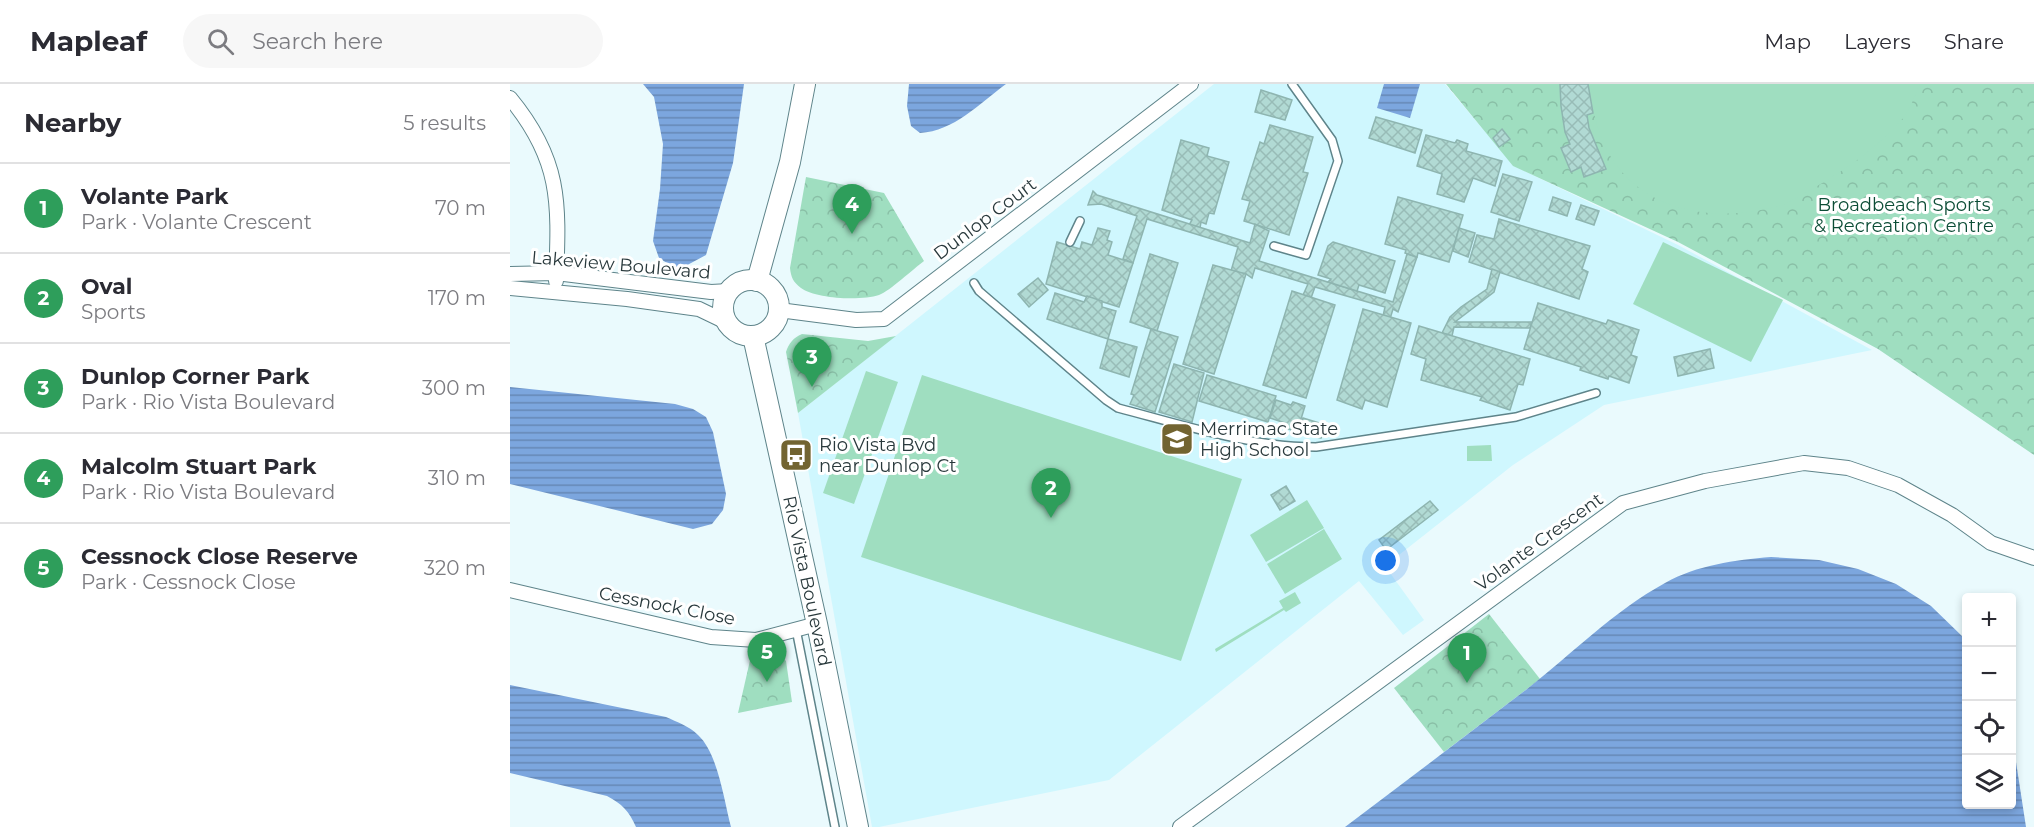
<!DOCTYPE html>
<meta charset="utf-8">
<style>
body{margin:0;font-family:Montserrat,sans-serif;background:#f7f7f7;color:#2b2b33}
.controls{position:absolute;right:18px;bottom:18px;display:grid;overflow:hidden;border-radius:6px;box-shadow:0 3px 9px #0003}
.controls button{width:54px;height:54px;display:grid;place-items:center;padding:0;border:0;border-bottom:2px solid #e1e1e2;background:#fff;color:#2b2b33;font:30px sans-serif}
.you{position:absolute;left:876px;top:477px;width:21px;height:21px;margin:-15px;border:4px solid #fff;border-radius:50%;background:#1a73e8;box-shadow:0 0 0 9px #1a73e833}
.badge{display:grid;place-items:center;width:39px;height:39px;border-radius:50%;background:#726431;color:#fff;font-size:20px;font-weight:700}
.pin{position:absolute;translate:-50% -50px;filter:drop-shadow(0 2px 3px #0008)}
.pin::after{content:'';position:absolute;top:32px;width:21px;height:18px;background:inherit;clip-path:polygon(0 0,100% 0,50% 100%)}
.list{margin:0;padding:0;list-style:none}
h2{display:flex;justify-content:space-between;align-items:center;height:78px;margin:0;padding:0 24px;font-size:26px}
h2 small{font-size:20px;font-weight:400;color:#7c7c81}
.list li{display:grid;grid-template-columns:39px 1fr auto;gap:18px;align-items:center;box-sizing:border-box;height:90px;padding:0 24px;border-top:2px solid #e1e1e2}
.list b{display:block;font-size:22px;white-space:nowrap}
.list p{margin:0;font-size:20px;white-space:nowrap;color:#7c7c81}
.list em{font-size:20px;font-style:normal;color:#7c7c81}
.icon{flex:none;width:33px;height:33px;fill:none;stroke:currentColor;stroke-width:2;stroke-linecap:round;stroke-linejoin:round}
.map{position:relative;flex:none;width:1524px;height:743px;overflow:hidden}
header{display:flex;align-items:center;gap:36px;box-sizing:border-box;height:84px;padding:0 30px;background:#fff;border-bottom:2px solid #e1e1e2}
header strong{font-size:28px}
nav{display:flex;gap:33px;margin-inline-start:auto;font-size:21px}
.search{width:420px;height:54px;background:#f7f7f7;display:flex;align-items:center;gap:15px;box-sizing:border-box;padding:0 21px;border-radius:33px;color:#7c7c81;font-size:22px}
main{display:flex}
aside{flex:1;background:#fff}
.map>svg:first-child{display:block}
</style>
<header>
<strong>Mapleaf</strong>
<div class="search"><svg class="icon" aria-label="search" viewBox="0 0 24 24"><circle cx="10" cy="10" r="6"/><path d="M15 15l6 6"/></svg>Search here</div>
<nav><a>Map</a><a>Layers</a><a>Share</a></nav>
</header>
<main>
<aside>
<h2>Nearby<small>5 results</small></h2>
<ul class="list">
<li><span class="badge" style="background:#2e9e5b">1</span><div><b>Volante Park</b><p>Park · Volante Crescent</p></div><em>70 m</em></li>
<li><span class="badge" style="background:#2e9e5b">2</span><div><b>Oval</b><p>Sports</p></div><em>170 m</em></li>
<li><span class="badge" style="background:#2e9e5b">3</span><div><b>Dunlop Corner Park</b><p>Park · Rio Vista Boulevard</p></div><em>300 m</em></li>
<li><span class="badge" style="background:#2e9e5b">4</span><div><b>Malcolm Stuart Park</b><p>Park · Rio Vista Boulevard</p></div><em>310 m</em></li>
<li><span class="badge" style="background:#2e9e5b">5</span><div><b>Cessnock Close Reserve</b><p>Park · Cessnock Close</p></div><em>320 m</em></li>
</ul>
</aside>
<div class="map">
<svg width="1524" height="743" viewBox="0 0 1524 743">
<defs>
<pattern id="park-crowns" width="20" height="18" patternUnits="userSpaceOnUse" patternTransform="scale(1.5)"><rect width="20" height="18" fill="#9fdec0"/><path d="M2 6a3 3 0 1 1 6 0M12 15a3 3 0 1 1 6 0" fill="none" stroke="#89bfa6"/></pattern>
<pattern id="water-rules" width="6" height="5" patternUnits="userSpaceOnUse" patternTransform="scale(1.5)"><rect width="6" height="5" fill="#7ca6de"/><path d="M0 2.5h6" fill="none" stroke="#6688b5"/></pattern>
<pattern id="building-cross-hatch" width="8" height="8" patternUnits="userSpaceOnUse" patternTransform="scale(1.5)"><rect width="8" height="8" fill="#b1dad4"/><path d="M0 0l8 8M0 8l8-8" fill="none" stroke="#98bcb7"/></pattern>
</defs>
<rect width="100%" height="100%" fill="#eafafd"/>
<path fill="#cff7fe" d="M704,0H935L1004,82L1168,161L1362,266L1094,321L1003,381L875,482L914,536L893,551L849,497L599,696L369,743H362L288,329Z"/>
<g fill="url(#park-crowns)">
<path d="M936,0H1524V371L1368,265L1168,158L1003,82Z"/>
<path d="M296,93L374,109L414,177C403,185 380,207 369,211C351,217 306,215 291,204C283,198 281,193 280,184Z"/>
<path d="M292,250L358,257L386,252L288,329L276,268C279,259 283,254 292,250Z"/>
<path d="M979,530L1030,595L934,668L884,604Z"/>
<path d="M268,570L276,577L282,618L228,629L241,572Z"/>
</g>
<g fill="#9fdec0">
<path d="M1081,0H1410C1405,10 1401,24 1394,33C1367,65 1330,90 1293,110C1285,114 1277,120 1269,122C1172,148 1084,107 1081,0Z"/>
<path d="M1153,158L1273,216L1241,278L1123,220Z"/>
<path d="M356,287L388,298L344,420L313,409Z"/>
<path d="M412,291L732,395L671,577L351,473Z"/>
<path d="M981,361L982,377H957V362Z"/>
<path d="M797,416L814,444L756,478L740,451Z"/>
<path d="M814,445L832,475L775,510L757,480Z"/>
<path d="M785,508L791,519L776,528L774,526L706,568L705,565L773,524L769,517Z"/>
</g>
<g fill="url(#water-rules)">
<path d="M133,0H234L223,79L196,171L168,186L149,174L143,157L150,105L153,60L144,13Z"/>
<path d="M399,0H496C469,20 444,47 410,49L401,42L397,22Z"/>
<path d="M874,0H910L900,34L867,24Z"/>
<path d="M0,303L165,320L183,325L196,333L203,348L216,410L213,426L202,440L183,445L0,400Z"/>
<path d="M1261,473L1309,476L1348,485L1386,500L1421,522L1454,554L1456,557V720H1502V652L1516,743H835C896,697 957,651 1017,605C1063,569 1104,527 1155,499C1187,481 1225,476 1261,473Z"/>
<path d="M0,601L156,633C167,638 179,642 188,651C208,669 214,717 221,743H126C119,727 112,720 97,712L0,689Z"/>
</g>
<g fill="url(#building-cross-hatch)" stroke="#8eb5b0" stroke-width="1.5">
<path d="M1050,0H1078L1083,29L1077,31L1079,44L1096,85L1074,93L1071,83L1061,88L1051,64L1060,60L1055,48L1051,22Z"/>
<path d="M751,6L782,16L775,36L745,28Z"/>
<path d="M866,33L912,46L905,69L859,54Z"/>
<path d="M760,41L803,53L793,88L798,89L779,151L734,137L740,117L732,115L750,58L754,60Z"/>
<path d="M992,45L1000,55L989,63L983,54Z"/>
<path d="M916,51L945,59L947,56L958,60L956,67L992,77L985,102L963,94L954,118L927,110L932,90L907,82Z"/>
<path d="M671,56L699,64L697,72L719,78L704,130L699,129L696,140L691,138L690,144L679,141L682,136L652,126Z"/>
<path d="M993,90L1022,98L1009,137L981,128Z"/>
<path d="M583,107L587,111L740,159L745,140L759,147L749,177L883,218L897,170L907,173L888,228L883,225L880,235L873,232L875,223L805,203L801,214L793,211L798,200L745,184L742,194L736,190L721,187L728,163L637,135L623,179L613,175L627,132L591,120L578,121Z"/>
<path d="M888,113L953,131L939,178L908,169L907,173L895,169L896,166L875,160Z"/>
<path d="M1043,113L1061,119L1057,132L1039,126Z"/>
<path d="M1071,121L1089,127L1084,141L1066,135Z"/>
<path d="M989,135L1080,162L1072,185L1078,188L1069,215L959,178L967,151L984,155Z"/>
<path d="M588,144L600,147L597,156L602,158L598,171L623,179L609,223L536,200L547,158L570,165L572,158L582,161Z"/>
<path d="M949,144L965,149L958,173L943,167Z"/>
<path d="M823,158L885,177L875,209L849,201L847,207L818,198L821,195L808,191L818,162Z"/>
<path d="M640,170L668,179L647,247L620,238Z"/>
<path d="M703,181L736,190L704,290L673,280Z"/>
<path d="M982,185L990,188L984,208L945,238H1022L1020,244L944,243L942,252L932,249L940,233L951,223L977,205Z"/>
<path d="M528,194L538,206L519,223L508,210Z"/>
<path d="M782,207L825,221L796,314L753,301Z"/>
<path d="M545,209L574,218L577,212L592,217V223L606,227L598,255L537,235Z"/>
<path d="M1028,219L1096,240L1098,236L1129,246L1121,271L1127,273L1119,299L1099,292L1098,295L1070,286L1071,283L1014,265Z"/>
<path d="M853,225L901,239L877,323L855,316L852,325L827,316Z"/>
<path d="M909,242L1020,275L1013,301L1008,300L1000,326L970,316L972,313L911,296L916,275L901,270Z"/>
<path d="M641,245L668,253L645,328L620,320L624,311L621,310Z"/>
<path d="M598,255L627,263L619,293L590,284Z"/>
<path d="M1200,265L1204,284L1168,292L1164,273Z"/>
<path d="M664,280L694,289L682,338L649,328Z"/>
<path d="M697,291L766,312L758,338L689,317Z"/>
<path d="M766,316L781,321L783,318L795,322L787,348L773,343L775,339L760,334Z"/>
<path d="M793,334L816,341L811,354L787,348Z"/>
<path d="M776,402L785,417L770,426L761,411Z"/>
<path d="M920,417L928,426L876,466L869,456Z"/>
</g>
<g fill="none" stroke-linecap="round" stroke-linejoin="round">
<g stroke="#5e848a" stroke-width="10">
<g id="lane">
<path d="M560,158L570,137"/>
<path d="M764,162L796,171L828,77L822,56L782,0"/>
<path d="M464,199L469,207L596,316L608,324C673,341 739,363 806,363L1006,333L1086,309"/>
<path d="M286,545L325,743"/>
</g>
</g>
<g stroke="#5e848a" stroke-width="16">
<g id="street">
<path d="M0,14C52,77 49,120 46,197"/>
<path d="M0,190L46,189L201,208L219,207"/>
<path d="M0,204L117,215L189,225L216,238"/>
<path d="M269,226L346,236L374,235L681,0"/>
<path d="M0,506L201,553L246,556L307,540"/>
<path d="M670,743L1113,419L1195,397L1294,379L1338,384L1388,401L1442,431L1481,459L1524,474"/>
</g>
</g>
<g stroke="#5e848a" stroke-width="22">
<g id="secondary">
<circle cx="241" cy="224" r="28"/>
<path d="M247,197L280,78L295,0"/>
<path d="M243,252L307,540L348,743"/>
</g>
</g>
<use href="#lane" stroke="#fff" stroke-width="7"/>
<use href="#street" stroke="#fff" stroke-width="14"/>
<use href="#secondary" stroke="#fff" stroke-width="20"/>
</g>
<defs>
<g id="school-square" transform="scale(1.725)"><rect x="-9" y="-9" width="18" height="18" rx="4" fill="#726431" stroke="#fff"/><path d="M0-5L7-2L0 1L-7-2ZM-4 1L0 2.5L4 1V4Q0 6-4 4Z" fill="#fff"/></g>
<g id="bus-square" transform="scale(1.725)"><rect x="-9" y="-9" width="18" height="18" rx="4" fill="#726431" stroke="#fff"/><path d="M-5-6H5V4H4V6H2V4H-2V6H-4V4H-5ZM-3.5-4V0h7V-4ZM-3.5 1.2v1.5H-2V1.2ZM2 1.2v1.5H3.5V1.2Z" fill="#fff"/></g>
</defs>
<g fill-rule="evenodd">
<use href="#school-square" x="667" y="355"/>
<use href="#bus-square" x="286" y="371"/>
</g>
<g text-anchor="middle" dominant-baseline="central" stroke-width="6" stroke-linejoin="round" paint-order="stroke">
<g font-size="18" fill="#0c4d36" stroke="#fff">
<text x="1394" y="121">Broadbeach Sports<tspan x="1394" dy="21">&amp; Recreation Centre</tspan></text>
</g>
<g font-size="18" fill="#29393c" stroke="#fff">
<text transform="translate(475 135) rotate(-37)">Dunlop Court</text>
<text transform="translate(111 181) rotate(5)">Lakeview Boulevard</text>
<text transform="translate(1029 458) rotate(-36)">Volante Crescent</text>
<text transform="translate(297 497) rotate(78)">Rio Vista Boulevard</text>
<text transform="translate(157 522) rotate(11)">Cessnock Close</text>
</g>
<g font-size="18" fill="#29393c" stroke="#fff" text-anchor="start">
<text x="690" y="345">Merrimac State<tspan x="690" dy="21">High School</tspan></text>
<text x="309" y="361">Rio Vista Bvd<tspan x="309" dy="21">near Dunlop Ct</tspan></text>
</g>
</g>
</svg>
<div class="controls">
<button>+</button>
<button>−</button>
<button><svg class="icon" aria-label="locate" viewBox="0 0 24 24"><circle cx="12" cy="12" r="6"/><path d="M12 2v4M12 18v4M2 12h4M18 12h4"/></svg></button>
<button><svg class="icon" aria-label="layers" viewBox="0 0 24 24"><path d="M12 4l9 5-9 5-9-5zM3 14l9 5 9-5"/></svg></button>
</div>
<div class="you"></div>
<div class="pin badge" style="left:957px;top:599px;background:#2e9e5b">1</div>
<div class="pin badge" style="left:541px;top:434px;background:#2e9e5b">2</div>
<div class="pin badge" style="left:302px;top:303px;background:#2e9e5b">3</div>
<div class="pin badge" style="left:342px;top:150px;background:#2e9e5b">4</div>
<div class="pin badge" style="left:257px;top:598px;background:#2e9e5b">5</div>
</div>
</main>
